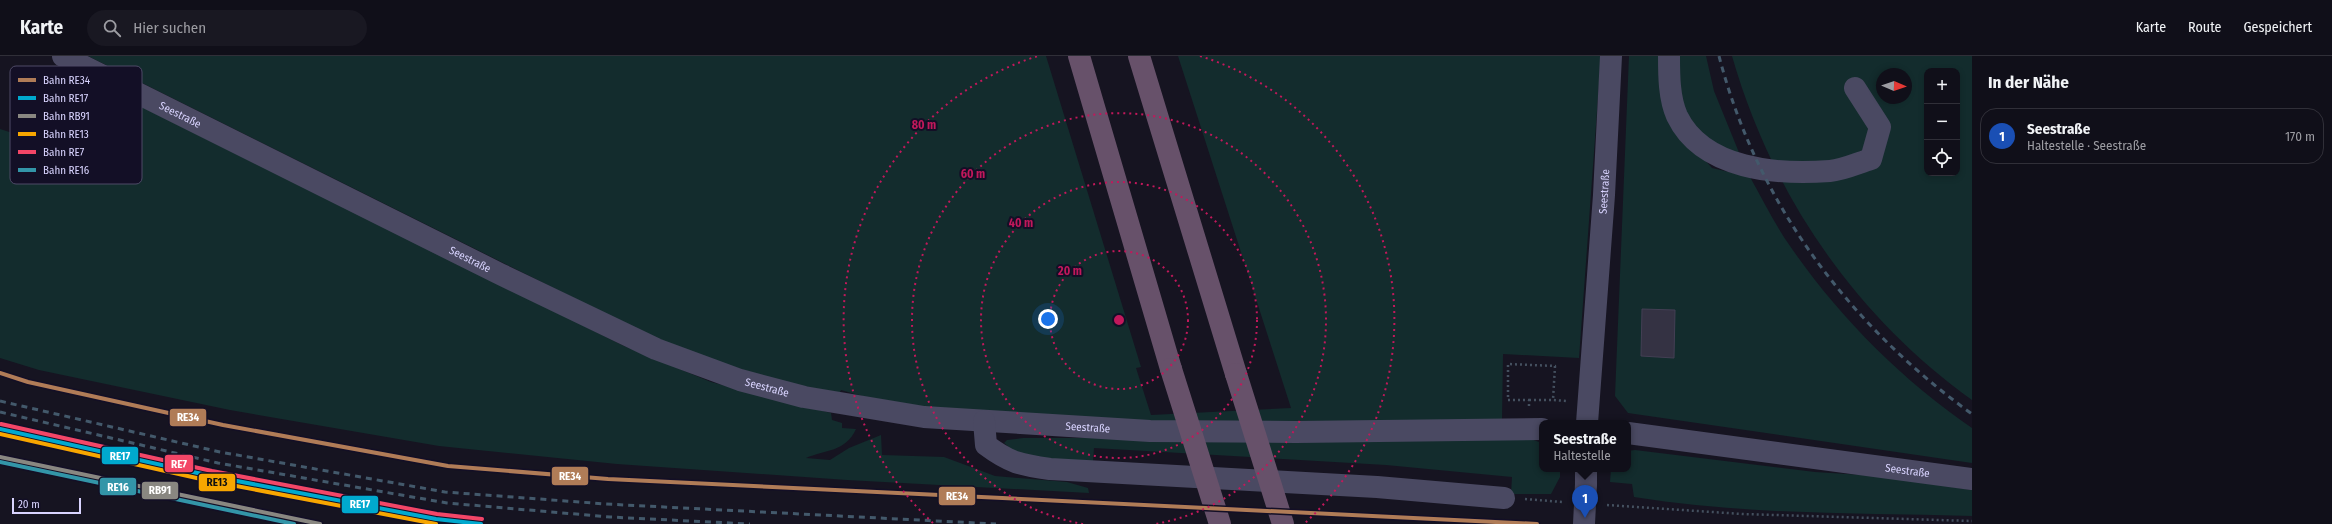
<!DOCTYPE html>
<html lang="de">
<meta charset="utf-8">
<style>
body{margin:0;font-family:"Fira Sans Condensed",sans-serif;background:#191822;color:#f1f3f6}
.controls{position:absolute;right:12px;top:12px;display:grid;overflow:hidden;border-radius:8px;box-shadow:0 2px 6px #0003}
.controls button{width:36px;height:36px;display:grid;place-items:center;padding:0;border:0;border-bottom:1px solid #302f38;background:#100f19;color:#f1f3f6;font:20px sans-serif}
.compass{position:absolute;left:1876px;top:12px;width:36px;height:36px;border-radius:50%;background:#100f19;box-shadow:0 2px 6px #0003;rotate:92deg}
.scale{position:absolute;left:12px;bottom:10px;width:69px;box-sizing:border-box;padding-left:4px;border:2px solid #d9d4ff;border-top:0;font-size:11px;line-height:14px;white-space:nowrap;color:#d9d4ff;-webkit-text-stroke:3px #130f26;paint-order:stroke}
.you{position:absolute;left:1048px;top:263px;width:14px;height:14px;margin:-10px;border:3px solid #fff;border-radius:50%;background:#1a73e8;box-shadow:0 0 0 6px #1a73e833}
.badge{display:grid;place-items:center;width:26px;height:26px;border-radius:50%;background:#9591b1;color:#fff;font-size:13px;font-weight:700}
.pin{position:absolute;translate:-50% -33px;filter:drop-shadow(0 1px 2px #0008)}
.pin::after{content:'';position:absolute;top:21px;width:14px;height:12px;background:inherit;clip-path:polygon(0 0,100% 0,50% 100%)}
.popup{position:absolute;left:1539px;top:364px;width:92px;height:52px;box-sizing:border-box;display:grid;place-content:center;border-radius:8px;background:#100f19;filter:drop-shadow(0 1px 3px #0005);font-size:13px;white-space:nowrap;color:#9c9ca2}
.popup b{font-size:15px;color:#f1f3f6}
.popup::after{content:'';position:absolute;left:50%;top:100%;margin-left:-8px;border:8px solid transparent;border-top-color:#100f19}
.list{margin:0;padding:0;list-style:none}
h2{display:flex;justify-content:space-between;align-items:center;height:52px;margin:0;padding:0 16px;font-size:17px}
h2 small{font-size:13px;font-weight:400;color:#9c9ca2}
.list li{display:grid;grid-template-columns:26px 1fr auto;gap:12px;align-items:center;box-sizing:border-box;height:56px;margin:0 8px 8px;padding:0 8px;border:1px solid #302f38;border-radius:16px}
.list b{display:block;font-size:15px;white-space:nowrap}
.list p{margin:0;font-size:13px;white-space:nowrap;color:#9c9ca2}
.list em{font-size:13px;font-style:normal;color:#9c9ca2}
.icon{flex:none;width:22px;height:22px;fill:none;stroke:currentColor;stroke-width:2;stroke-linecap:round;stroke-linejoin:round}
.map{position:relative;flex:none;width:1972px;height:468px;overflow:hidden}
header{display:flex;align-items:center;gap:24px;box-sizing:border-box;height:56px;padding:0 20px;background:#100f19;border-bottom:1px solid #302f38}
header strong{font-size:19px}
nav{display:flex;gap:22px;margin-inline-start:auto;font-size:14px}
.search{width:280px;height:36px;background:#191822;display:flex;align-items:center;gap:10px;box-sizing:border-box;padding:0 14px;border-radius:22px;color:#9c9ca2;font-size:15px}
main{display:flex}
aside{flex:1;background:#100f19}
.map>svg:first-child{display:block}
</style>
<header>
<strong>Karte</strong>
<div class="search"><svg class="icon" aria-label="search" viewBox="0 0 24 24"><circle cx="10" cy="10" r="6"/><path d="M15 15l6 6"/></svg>Hier suchen</div>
<nav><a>Karte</a><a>Route</a><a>Gespeichert</a></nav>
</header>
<main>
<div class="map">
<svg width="1972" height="468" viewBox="0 0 1972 468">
<rect width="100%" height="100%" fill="#161421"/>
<g fill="#132c2d" fill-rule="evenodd">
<path d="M88,0H1046L1141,311L1136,312L1151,359L1291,352L1178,0H1601L1579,302L1503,298L1502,364L1151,368L949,354L880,345L841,334L839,338C788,328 738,314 689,295C661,285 634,271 608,259Z"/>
<path d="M1629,0H1660L1672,67L1712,112L1750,121C1763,144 1775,169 1790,190C1839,261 1901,323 1972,372V407L1628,357L1615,340Z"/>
<path d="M1676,0H1706L1714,35L1740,99L1721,94L1685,63Z"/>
<path d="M1732,0H1972V344C1854,259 1772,139 1732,0ZM1927,15H1957V117H1927ZM1882,18H1906V42H1882Z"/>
<path d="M123,41L624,290L711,326L831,357L832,364L842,367V372L856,373C846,396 824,394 806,402L830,404L849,392L881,379L882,399L944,401L995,420L1067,426L1088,432L1089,437L847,424L617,408L439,390L230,354L39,314L0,302V73L34,84L97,98L124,57Z"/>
<path d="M1023,382H1528L1542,387V413H1560V421L1551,438H1511L1512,421L1386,409L1094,392L1093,405L1059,407L1016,397L1004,387L1007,384Z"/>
<path d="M1635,394L1815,416L1878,420L1972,434V460C1859,457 1745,459 1634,441L1632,428L1610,426L1611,413H1628V395Z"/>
</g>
<path fill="#343243" stroke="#433f54" d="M1642,253L1675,254L1674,302L1641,300Z"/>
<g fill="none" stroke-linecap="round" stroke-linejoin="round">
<g stroke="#44505f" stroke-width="2.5" stroke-dasharray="2 3" stroke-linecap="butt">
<path d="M1529,344H1553"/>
<path d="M1529,350V344H1508V308L1555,310L1553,344L1566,345"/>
<path d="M1525,443L1562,446"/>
<path d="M1607,449L1742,458L1972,465"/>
</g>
<g stroke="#4a4962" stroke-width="22">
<path id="s1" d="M63,0L500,218L656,293L740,324L804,341L924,361L1150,375L1296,376L1542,373"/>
<path d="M1669,0C1669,19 1669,42 1677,60C1703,114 1778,119 1830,115C1843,114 1858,107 1871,103L1880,71L1855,32"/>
<path d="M984,365L986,389C1010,407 1021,409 1050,413L1377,431L1504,442"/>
<path id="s2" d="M1587,367L1604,139L1611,0"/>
<path id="s3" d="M1628,377L1972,423"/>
<path d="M1586,428V413"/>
</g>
<g stroke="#67516a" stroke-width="22">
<path d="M1079,0L1171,313"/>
<path d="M1139,0L1236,318"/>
</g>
<g stroke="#43596b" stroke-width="3" stroke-dasharray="6 5" stroke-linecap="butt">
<path d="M1719,0C1757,147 1849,269 1972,358"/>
<path d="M0,345L220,396L445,436L606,448L996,468"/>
<path d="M0,356L218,407L447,447L610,461L750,468"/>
</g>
<path stroke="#4a4962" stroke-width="22" d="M1584,468L1586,428"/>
<g stroke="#67516a" stroke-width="22">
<path d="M1171,313L1220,468"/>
<path d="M1236,318L1283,468"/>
</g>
<g stroke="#130f26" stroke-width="7">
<path id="rail-1" d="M0,317L28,326L223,369L448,410L608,423L1537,468"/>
</g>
<g stroke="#130f26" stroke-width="7">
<path id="rail-2" d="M0,373L211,420L436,463L481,468"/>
</g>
<g stroke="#130f26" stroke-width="7">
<path id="rail-3" d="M0,401L320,468"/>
</g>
<g stroke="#130f26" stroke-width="7">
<path id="rail-4" d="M0,378L210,425L436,468"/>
</g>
<g stroke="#130f26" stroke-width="7">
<path id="rail-5" d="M1,368L212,415L437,458L482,463"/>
</g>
<g stroke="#130f26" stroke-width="7">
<path id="rail-6" d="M0,406L294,468"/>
</g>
<use href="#rail-1" stroke="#b07c57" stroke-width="4"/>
<use href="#rail-2" stroke="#00a9ce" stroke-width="4"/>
<use href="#rail-3" stroke="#898781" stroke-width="4"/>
<use href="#rail-4" stroke="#f7a600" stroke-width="4"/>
<use href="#rail-5" stroke="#f34667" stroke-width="4"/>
<use href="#rail-6" stroke="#3395a8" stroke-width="4"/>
</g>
<g fill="none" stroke="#c2185b" stroke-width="2" stroke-dasharray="2 4">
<circle cx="1119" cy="264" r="69"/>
<circle cx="1119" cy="264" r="138"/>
<path d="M1083 468A207 207 0 1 1 1155 468"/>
<path d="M933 467A276 276 0 0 1 1038 0M1200 0A276 276 0 0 1 1305 467"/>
</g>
<g text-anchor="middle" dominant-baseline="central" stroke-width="4" stroke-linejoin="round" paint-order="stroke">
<g font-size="11" fill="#d9d4ff" stroke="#130f26">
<text stroke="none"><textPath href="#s1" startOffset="131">Seestraße</textPath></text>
<text stroke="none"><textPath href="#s2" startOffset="232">Seestraße</textPath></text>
<text stroke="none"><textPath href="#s1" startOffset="455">Seestraße</textPath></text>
<text stroke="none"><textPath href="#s1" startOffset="779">Seestraße</textPath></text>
<text stroke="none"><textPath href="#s1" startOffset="1103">Seestraße</textPath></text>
<text stroke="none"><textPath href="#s3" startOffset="282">Seestraße</textPath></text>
</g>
</g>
<rect x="10" y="10" width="132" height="118" rx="6" fill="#130f26" stroke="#4e4a67" stroke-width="1"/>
<rect x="18" y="22" width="18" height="4" fill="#b07c57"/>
<rect x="18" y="40" width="18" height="4" fill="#00a9ce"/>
<rect x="18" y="58" width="18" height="4" fill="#898781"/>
<rect x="18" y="76" width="18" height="4" fill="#f7a600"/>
<rect x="18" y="94" width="18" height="4" fill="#f34667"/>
<rect x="18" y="112" width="18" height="4" fill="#3395a8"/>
<g font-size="11" fill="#d9d4ff">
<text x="43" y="28">Bahn RE34</text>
<text x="43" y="46">Bahn RE17</text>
<text x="43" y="64">Bahn RB91</text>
<text x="43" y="82">Bahn RE13</text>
<text x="43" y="100">Bahn RE7</text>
<text x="43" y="118">Bahn RE16</text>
</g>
<circle cx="1119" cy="264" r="6" fill="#c2185b" stroke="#130f26" stroke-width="2"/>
<g font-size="12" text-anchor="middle" font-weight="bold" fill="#c2185b" stroke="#130f26" stroke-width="4" stroke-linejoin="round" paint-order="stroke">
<text x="924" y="73">80 m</text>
<text x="973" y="122">60 m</text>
<text x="1021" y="171">40 m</text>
<text x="1070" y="219">20 m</text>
</g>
<g stroke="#130f26" stroke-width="1.5">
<rect x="169" y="352" width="38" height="19" rx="4" fill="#b07c57"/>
<rect x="101" y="390" width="38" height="19" rx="4" fill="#00a9ce"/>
<rect x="164" y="398" width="30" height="19" rx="4" fill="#f34667"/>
<rect x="551" y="410" width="38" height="20" rx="4" fill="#b07c57"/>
<rect x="198" y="417" width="38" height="19" rx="4" fill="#f7a600"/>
<rect x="99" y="421" width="38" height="19" rx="4" fill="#3395a8"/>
<rect x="141" y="425" width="38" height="19" rx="4" fill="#898781"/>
<rect x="938" y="430" width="38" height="20" rx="4" fill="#b07c57"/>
<rect x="341" y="439" width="38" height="19" rx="4" fill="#00a9ce"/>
</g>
<g font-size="11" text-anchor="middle" font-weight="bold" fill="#fff">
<text x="188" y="365">RE34</text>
<text x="120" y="404">RE17</text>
<text x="179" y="412">RE7</text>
<text x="570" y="424">RE34</text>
<text x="118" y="435">RE16</text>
<text x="160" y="438">RB91</text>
<text x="957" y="444">RE34</text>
<text x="360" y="452">RE17</text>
</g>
<g font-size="11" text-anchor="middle" font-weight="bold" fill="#111">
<text x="217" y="430">RE13</text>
</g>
</svg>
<div class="controls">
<button>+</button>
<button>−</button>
<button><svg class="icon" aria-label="locate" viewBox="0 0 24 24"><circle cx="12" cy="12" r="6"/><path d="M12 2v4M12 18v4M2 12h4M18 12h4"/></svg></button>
</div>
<svg class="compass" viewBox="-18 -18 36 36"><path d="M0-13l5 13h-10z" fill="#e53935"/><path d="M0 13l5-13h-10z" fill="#9c9ca2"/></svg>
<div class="scale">20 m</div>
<div class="you"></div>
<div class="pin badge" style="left:1585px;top:462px;background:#1a4fb4">1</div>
<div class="popup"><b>Seestraße</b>Haltestelle</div>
</div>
<aside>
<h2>In der Nähe<small></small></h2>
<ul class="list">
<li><span class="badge" style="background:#1a4fb4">1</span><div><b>Seestraße</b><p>Haltestelle · Seestraße</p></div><em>170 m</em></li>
</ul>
</aside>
</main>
